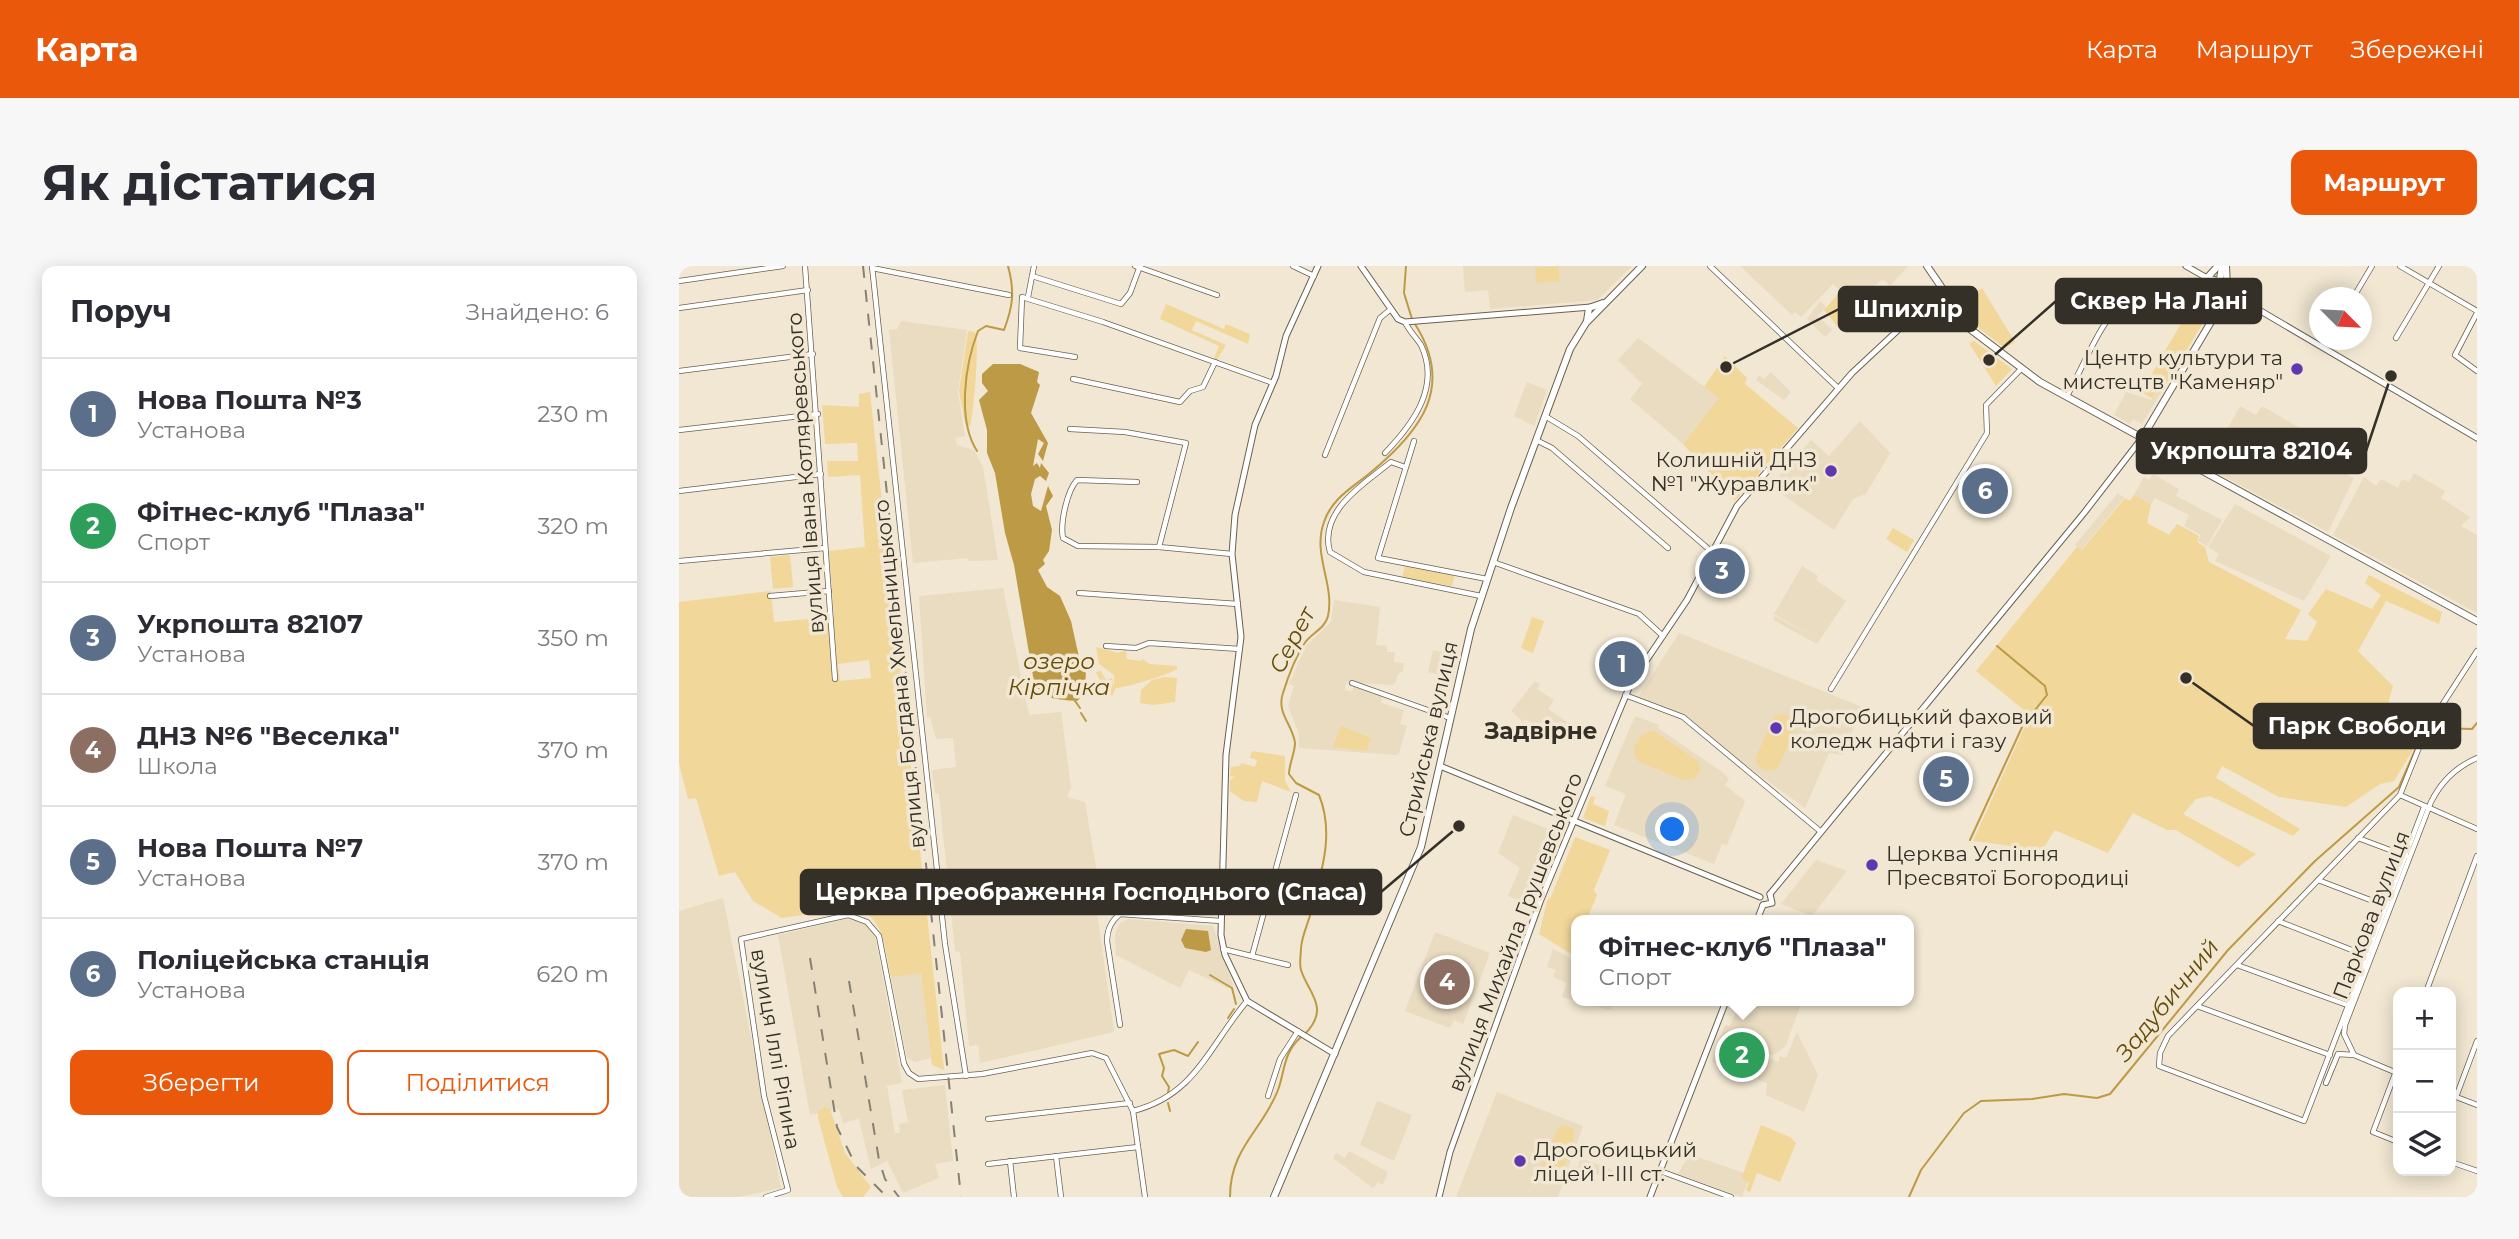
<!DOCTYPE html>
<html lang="uk">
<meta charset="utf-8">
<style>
body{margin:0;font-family:Montserrat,sans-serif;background:#f7f7f7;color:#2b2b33}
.controls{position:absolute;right:21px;bottom:21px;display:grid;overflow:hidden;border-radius:14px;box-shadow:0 4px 18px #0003}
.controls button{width:63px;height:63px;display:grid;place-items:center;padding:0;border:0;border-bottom:2px solid #e1e1e2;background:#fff;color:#2b2b33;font:35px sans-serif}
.compass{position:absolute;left:1630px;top:21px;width:63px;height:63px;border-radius:50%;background:#fff;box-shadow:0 4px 18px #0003;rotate:114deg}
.you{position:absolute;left:994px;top:564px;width:24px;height:24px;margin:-18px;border:5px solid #fff;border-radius:50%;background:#1a73e8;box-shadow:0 0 0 10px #1a73e833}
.badge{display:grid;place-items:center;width:46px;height:46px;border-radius:50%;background:#ea580c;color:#fff;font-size:23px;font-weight:700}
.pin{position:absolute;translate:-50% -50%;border:4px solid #fff;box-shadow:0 2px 7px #0006}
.popup{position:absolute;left:892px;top:649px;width:343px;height:91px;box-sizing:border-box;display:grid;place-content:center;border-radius:14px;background:#fff;filter:drop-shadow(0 2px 5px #0005);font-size:23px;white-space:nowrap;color:#7c7c81}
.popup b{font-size:26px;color:#2b2b33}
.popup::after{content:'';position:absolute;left:50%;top:100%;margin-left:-14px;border:14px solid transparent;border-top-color:#fff}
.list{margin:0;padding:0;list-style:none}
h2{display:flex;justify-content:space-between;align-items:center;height:91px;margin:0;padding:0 28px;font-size:30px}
h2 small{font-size:23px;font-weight:400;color:#7c7c81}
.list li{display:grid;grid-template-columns:46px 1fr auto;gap:21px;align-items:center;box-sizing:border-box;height:112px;padding:0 28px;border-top:2px solid #e1e1e2}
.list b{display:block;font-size:26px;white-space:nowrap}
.list p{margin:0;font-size:23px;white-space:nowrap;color:#7c7c81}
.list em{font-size:23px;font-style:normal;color:#7c7c81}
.actions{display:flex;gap:14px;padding:21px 28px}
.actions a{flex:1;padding:16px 0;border:2px solid #ea580c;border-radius:14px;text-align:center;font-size:24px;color:#ea580c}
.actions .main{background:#ea580c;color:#fff}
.icon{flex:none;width:38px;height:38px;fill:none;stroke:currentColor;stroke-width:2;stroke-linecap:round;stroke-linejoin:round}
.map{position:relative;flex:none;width:1798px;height:931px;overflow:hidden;border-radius:14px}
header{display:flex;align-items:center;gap:42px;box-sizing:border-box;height:98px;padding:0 35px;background:#ea580c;color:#fff}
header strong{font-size:33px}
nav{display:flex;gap:38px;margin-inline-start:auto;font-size:24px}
.intro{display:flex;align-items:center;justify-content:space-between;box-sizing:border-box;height:168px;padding:0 42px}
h1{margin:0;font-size:49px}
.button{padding:18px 32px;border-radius:14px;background:#ea580c;color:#fff;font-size:24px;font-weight:700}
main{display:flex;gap:42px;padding:0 42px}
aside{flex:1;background:#fff;border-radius:14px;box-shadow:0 4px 18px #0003}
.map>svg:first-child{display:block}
</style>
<header>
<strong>Карта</strong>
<nav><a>Карта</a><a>Маршрут</a><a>Збережені</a></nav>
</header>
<div class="intro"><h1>Як дістатися</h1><a class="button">Маршрут</a></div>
<main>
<aside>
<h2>Поруч<small>Знайдено: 6</small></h2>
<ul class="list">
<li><span class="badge" style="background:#5c6f8a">1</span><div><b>Нова Пошта №3</b><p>Установа</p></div><em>230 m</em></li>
<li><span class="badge" style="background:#2e9e5b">2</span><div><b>Фітнес-клуб &quot;Плаза&quot;</b><p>Спорт</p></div><em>320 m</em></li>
<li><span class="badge" style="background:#5c6f8a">3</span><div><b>Укрпошта 82107</b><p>Установа</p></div><em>350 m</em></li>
<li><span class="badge" style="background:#8d6e63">4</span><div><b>ДНЗ №6 &quot;Веселка&quot;</b><p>Школа</p></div><em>370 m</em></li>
<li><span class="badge" style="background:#5c6f8a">5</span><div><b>Нова Пошта №7</b><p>Установа</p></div><em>370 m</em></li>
<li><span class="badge" style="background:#5c6f8a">6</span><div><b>Поліцейська станція</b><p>Установа</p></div><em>620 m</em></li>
</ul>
<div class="actions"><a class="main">Зберегти</a><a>Поділитися</a></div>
</aside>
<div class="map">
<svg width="1798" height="931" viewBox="0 0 1798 931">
<rect width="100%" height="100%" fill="#f1e7d2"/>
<g fill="#e9dcc1">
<path d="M784,0H953L918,34L811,43L809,24L786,26Z"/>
<path d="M1061,0H1229L1211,20L1204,13L1175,37L1154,18L1122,51L1116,46L1113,49Z"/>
<path d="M1141,35L1147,41L1139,50L1153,64L1146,71L1128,53Z"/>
<path d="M222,55L288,64L279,126L286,170L277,172L278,179L295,184L304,201L319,294L290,295L289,292L234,297L210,64L218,63Z"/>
<path d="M959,72L1041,132L1004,178L951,133L963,118L939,94Z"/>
<path d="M1092,106L1112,126L1105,134L1077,114L1080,109L1085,113Z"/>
<path d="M848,116L868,124L855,160L835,150Z"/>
<path d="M1447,126L1472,134L1477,126L1481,128L1463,158L1454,153L1451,158L1435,149Z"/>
<path d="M1561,140L1577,149L1583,140L1647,177L1640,194L1675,212L1649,266L1527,201Z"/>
<path d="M1181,155L1211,187L1187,228L1174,233L1155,264L1091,220L1132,174L1150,190Z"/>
<path d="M1735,207L1766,225L1762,232L1791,251L1782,260L1798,269V347L1654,269L1685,211L1697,220L1702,213L1719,222L1723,213L1730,216Z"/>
<path d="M1474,208L1500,223L1497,230L1543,254L1528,280L1519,275L1522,269L1505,260L1510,249L1476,232L1472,238L1455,229L1465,211L1470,214Z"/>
<path d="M1439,227L1445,232L1402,284L1396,279Z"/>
<path d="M1556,238L1652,290L1625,335L1536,295L1540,288L1529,281Z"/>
<path d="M1123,300L1139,310L1137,314L1167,335L1138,378L1094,354L1096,350L1137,372L1095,348Z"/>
<path d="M324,322L350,449L382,446L392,522L388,531L406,536L418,607L412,609L413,615L408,619L415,626L435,766L301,797L299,779L290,780L281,686L276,685L260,528L256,527L253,504L277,501L274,472L257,473L251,451H248L240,330Z"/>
<path d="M655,334L701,341L697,379L708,380V386H716L715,396L725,397L724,405L718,409L717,416L713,419L667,416L666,424L673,425L675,421L703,431L702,437L725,444L721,458L728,460L720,487L717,489L620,482V468L609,440L615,420L610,418L627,380L652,356Z"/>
<path d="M1000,367L1183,441L1164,489L1150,487L1126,542L1032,474L1006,449L959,431Z"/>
<path d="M754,384L779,389L774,412L749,406Z"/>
<path d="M856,415L861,418L858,423L875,434L869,443L888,456L884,462L871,453L864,465L846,453L844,456L832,445Z"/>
<path d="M956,450L980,459L979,462L1043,506L1050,513L1046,519L1066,535L1048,579L1043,578L1035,598L935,559L947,528L926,520Z"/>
<path d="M834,549L881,568L852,639L829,630L841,602L819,587Z"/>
<path d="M1137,594L1168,605L1133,650L1102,638Z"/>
<path d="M44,632L102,922L60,931H0V645Z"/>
<path d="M168,653L185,657L196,669L223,817L208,820L216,867H221L220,858L229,856L223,824L266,819L274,895L256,898L260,912L224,927L208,895L192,903L180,853L164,857L160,843L131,849L99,669Z"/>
<path d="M449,653L534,660L554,719L552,723L510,704L501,722L437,689L436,668L441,657Z"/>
<path d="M756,666L811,687L784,758L775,754L771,762L726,745Z"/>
<path d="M874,683L897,695V735H935L932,744L883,731L888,717L874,711L877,704L868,701Z"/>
<path d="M242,706L252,792L236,796L228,792L212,711Z"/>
<path d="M1062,735H1123L1107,779L1101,785L1094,789L1074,781L1072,785L1099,796L1101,790L1107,792L1118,766L1139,809L1125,846L1087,829L1088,817L1033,796L1046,759L1051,760Z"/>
<path d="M818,826L904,860L879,931H777Z"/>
<path d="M698,835L733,849L715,895L681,879Z"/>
<path d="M670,885L709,906L704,919L699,916L694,922L654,892L657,887L666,892Z"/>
<path d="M1010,888L1065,907L1062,913L1069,915L1063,931L999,908Z"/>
<path d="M902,892L934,904L933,909L928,907L927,911L898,903Z"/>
</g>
<g fill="#f1d799" fill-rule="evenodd">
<path d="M879,0L881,15L857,17L856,2Z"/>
<path d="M1524,20L1532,30L1527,52L1481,128L1477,126L1473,132L1462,126Z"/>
<path d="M1303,22L1336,76L1326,82L1298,61L1279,37Z"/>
<path d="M1161,26L1178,42L1159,61L1145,44Z"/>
<path d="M487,38L545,63L547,58L571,68L569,78L517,55L513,64L547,79L538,94L535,93L540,80L481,53Z"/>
<path d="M289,65L296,66C301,73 294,154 291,160L286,157L280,125Z"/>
<path d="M1295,75L1333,103L1317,120L1290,77Z"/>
<path d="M1046,90L1068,112L1066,118L1119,162L1056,235L1004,178L1040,132L1025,121Z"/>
<path d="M191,126L265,804L253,799L242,707L212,711C206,684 206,656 179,641L103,652L74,635L56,606L40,610L17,532L9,533L0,497V336L92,325L95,356L155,351L150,285L186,281L181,209L149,211L148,195H179L178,177L146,178L143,139L180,141V128ZM190,394L192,412L161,415L159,398Z"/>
<path d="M1455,229L1472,238L1468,257L1490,269L1498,258L1520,270L1518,276L1526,281L1530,296L1622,344L1606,373L1628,375L1638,356L1629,348L1647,323L1693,343L1702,329L1686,317L1690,309L1763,346L1760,358L1707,335L1679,385L1714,420L1704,456L1738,477L1715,515L1701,518L1667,541L1600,531L1543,500L1537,512L1621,563L1614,570L1531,530L1517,533L1504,548L1577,588L1559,601L1497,564H1488L1454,547L1429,587L1376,564L1363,584L1294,575L1351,449L1297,405L1398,281L1403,284L1446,232L1451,235Z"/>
<path d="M1214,262L1235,274L1228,286L1207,273Z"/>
<path d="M111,289L114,321L94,323L91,291Z"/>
<path d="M726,300L776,308L773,320L723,312Z"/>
<path d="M853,351L865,355L854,387L842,382Z"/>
<path d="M417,381L439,387L447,384L448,393L462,395L463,393L471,398L498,400V403C493,407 447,422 437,422L433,430L425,424L417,406L422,405L427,414L433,412L435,421V409L420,398Z"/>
<path d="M486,411L498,412L496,436L475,439L461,437L462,424L473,414Z"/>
<path d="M1105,448L1115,454L1118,460L1098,503L1088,505L1078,500L1077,491L1095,450Z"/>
<path d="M662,460L692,472L688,485L654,481Z"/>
<path d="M975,465L1019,495L1021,504L1016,512L1004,514L959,495C950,481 959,466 975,465Z"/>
<path d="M573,485L606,490V515L612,526L583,515L578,536L565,535L551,525V514L556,511L551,510L552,501L561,500L562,497L576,501L578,494L571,492Z"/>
<path d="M912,530L916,531L914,538L930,545L926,560L904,552Z"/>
<path d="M896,571L931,584L915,624L918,629L908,654H897V691L860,668L869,632L871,633Z"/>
<path d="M146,841L151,843L166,887L192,921L184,931H164L158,921L139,852V845Z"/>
<path d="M884,859L894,862C899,874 883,912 871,919L865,918L860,907L878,864Z"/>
<path d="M1082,859L1111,871L1117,877L1101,916L1078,907L1071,926L1067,924L1070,916L1062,913Z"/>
</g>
<g fill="#bd9a45">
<path d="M314,98H341L360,106L358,116L361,119L352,147L369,177L364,195L359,188L365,177L359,173L354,200L358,197L361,202L362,197L370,207L367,215L361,210L356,213L352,228L354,240L362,245L369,220L374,230L367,240L373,264L370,285L364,294L366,298L359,304L368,321L381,330L392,355L400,391L407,402L406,428L398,435C378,433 365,435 355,416L335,299L326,267L316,207L308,187V164L300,134L309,125L303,117V108Z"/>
<path d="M507,663L529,665L532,684L527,686L506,682L502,674Z"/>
</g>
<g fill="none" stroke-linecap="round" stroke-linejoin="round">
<g stroke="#bd9a45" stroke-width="2">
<path d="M727,0L725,27L733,53"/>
<path d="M298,185C278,154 286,98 299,65L307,60L325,64C334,40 336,26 329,0"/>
<path d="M396,435L401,442"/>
<path d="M402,447L407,455"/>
<path d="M1747,474L1759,462L1793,463L1798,457"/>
<path d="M1291,574L1344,459L1368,429L1366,420L1318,380"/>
<path d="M531,709L553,722L557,738"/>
<path d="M549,752L555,743"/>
<path d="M626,768C652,741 629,727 622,704C620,697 622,689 622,682C623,669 629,658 632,646C642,607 656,568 640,529L617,517L610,508C610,498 616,487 616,477C614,459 597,447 604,427C609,411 616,392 625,378C632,367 646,363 649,350C656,318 633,289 645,256C653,232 673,222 691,207C742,165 776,121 736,58"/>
<path d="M489,827L490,821L483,810L485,802L480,788L495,784L509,790L519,776"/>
<path d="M489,837L491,845"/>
<path d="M551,931C551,882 583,865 599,824C606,805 604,787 622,771"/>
<path d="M1230,931L1242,904L1285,847L1302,835L1353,833L1385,828L1418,832L1431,828L1549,684L1636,595L1720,521L1737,482"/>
</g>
<g stroke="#6a6250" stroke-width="6">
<g id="minor">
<path d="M126,0L156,413"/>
<path d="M193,0L266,678L287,810"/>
<path d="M456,0L538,29"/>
<path d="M614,0L635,10"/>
<path d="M1031,0L1159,122"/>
<path d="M1721,0L1798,45"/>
<path d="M193,2L330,29"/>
<path d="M353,10L442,38L451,27L461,0"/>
<path d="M0,15L104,0"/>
<path d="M349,31L355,0"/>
<path d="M1674,32L1693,0"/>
<path d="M0,42L129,24"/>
<path d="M1798,47L1776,89L1798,105"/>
<path d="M1717,72L1760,0"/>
<path d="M396,91L341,82L343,31L424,56L594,117"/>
<path d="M0,105L134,88"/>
<path d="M394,113L501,136L511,125L524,121L536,96"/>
<path d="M1388,130C1404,102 1424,46 1452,30C1478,15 1507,38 1528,12"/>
<path d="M866,150L899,170L1033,286"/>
<path d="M391,163L446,166L507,177L480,281"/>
<path d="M0,164L139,148"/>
<path d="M857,174L873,182L989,282"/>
<path d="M735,175L699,292L808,313"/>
<path d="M706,187C734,158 762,121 742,79C737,71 730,65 726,56"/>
<path d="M646,189L701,52L712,43"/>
<path d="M726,201L712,196C686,217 639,245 651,286L685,306L802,330"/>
<path d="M458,216L398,214C388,225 381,257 384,272L399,280L480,281L553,288"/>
<path d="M0,225L142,208"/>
<path d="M0,295L146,282"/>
<path d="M814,296L960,348L984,370"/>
<path d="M400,327L559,338"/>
<path d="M91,330L150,325"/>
<path d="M427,380L457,382L470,377L561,383"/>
<path d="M673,417L771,452"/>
<path d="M1152,423L1308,167L1307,139L1342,103"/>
<path d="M946,429L1004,451L1141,565"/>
<path d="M1721,529L1798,563"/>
<path d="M1745,541L1625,855L1480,800L1481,787L1489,770L1721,529L1747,464L1798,385"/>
<path d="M1679,572L1727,590"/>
<path d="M1639,614L1707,640"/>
<path d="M1599,655L1688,690"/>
<path d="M544,683L609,699"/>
<path d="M573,690L617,529"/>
<path d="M1558,699L1671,740"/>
<path d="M1747,726L1798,590"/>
<path d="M1518,740L1651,789"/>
<path d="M441,759L428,675C428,664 432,655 441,648L542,655"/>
<path d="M1675,789L1718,807"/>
<path d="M1719,800L1694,866L1719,876"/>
<path d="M1647,817L1659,788L1675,789L1665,768L1666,759L1752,536C1762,516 1777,501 1798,492"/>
<path d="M1772,829L1798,839"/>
<path d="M589,830L601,793L619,765"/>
<path d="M1777,831L1798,775"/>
<path d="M454,845C517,829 530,780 568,735"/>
<path d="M309,853L451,837"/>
<path d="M377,890L382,931"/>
<path d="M331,895L335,931"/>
<path d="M1772,896L1798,905"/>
<path d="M309,898L459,881"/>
<path d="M981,905L1052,931"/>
<path d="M87,931L109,924L85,830L62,673L169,649L188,656L200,670L225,798L230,807L239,813L303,808L413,787L427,792L454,845L466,931"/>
</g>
</g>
<g stroke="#6a6250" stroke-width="7">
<g id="tertiary">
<path d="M639,0L607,70L597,110L576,159L556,249L553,288L562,371L547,489L542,669L546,689L568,735L656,788"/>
<path d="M682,0L719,53L726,56L912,41"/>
<path d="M1507,0L1528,12L1540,25"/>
<path d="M1529,12L1545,16L1561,32"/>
<path d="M1542,26L1563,34L1798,172"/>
<path d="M1542,39L1560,34"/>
<path d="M761,500L1081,631"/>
<path d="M1091,628L1405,247L1463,172"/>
<path d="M1084,639L1093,637L1091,628"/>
<path d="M1078,654L1084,639"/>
<path d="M760,931L771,886L861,636L952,417L1008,334L1058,240L1173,107L1262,24"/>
<path d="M971,931L1047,735"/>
</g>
</g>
<g stroke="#6a6250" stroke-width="8">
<g id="secondary">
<path d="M1248,0L1291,63L1361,116L1798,355"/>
<path d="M1528,12L1539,0"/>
<path d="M1536,46L1543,0"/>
<path d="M908,55L910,42L924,37"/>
<path d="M1463,172L1542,39L1548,22L1547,0"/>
<path d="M595,931L742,581L792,363L832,242L891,83L907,57L963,0"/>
</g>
</g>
<use href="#minor" stroke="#fff" stroke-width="4.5"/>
<use href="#tertiary" stroke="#fff" stroke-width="5"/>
<use href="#secondary" stroke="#fff" stroke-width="6"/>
<g stroke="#878073" stroke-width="2" stroke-dasharray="12 12" stroke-linecap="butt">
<path d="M184,0L282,931"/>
<path d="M131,692L158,861L177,900L208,931"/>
<path d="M170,715L200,894L206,913L220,931"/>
</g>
</g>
<g fill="#5f37af" stroke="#f1e7d2" stroke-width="2.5">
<circle cx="1618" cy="103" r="7"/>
<circle cx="1152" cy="205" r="7"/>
<circle cx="1097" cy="462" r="7"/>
<circle cx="1193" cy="599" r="7"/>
<circle cx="841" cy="895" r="7"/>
</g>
<g text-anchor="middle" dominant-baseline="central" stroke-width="7" stroke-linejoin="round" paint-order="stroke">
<g font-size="21" fill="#343028" stroke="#f1e7d2" text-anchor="start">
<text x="1604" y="91" text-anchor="end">Центр культури та<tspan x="1604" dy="24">мистецтв "Каменяр"</tspan></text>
<text x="1138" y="193" text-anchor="end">Колишній ДНЗ<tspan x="1138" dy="24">№1 "Журавлик"</tspan></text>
<text x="1111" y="450">Дрогобицький фаховий<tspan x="1111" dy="24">коледж нафти і газу</tspan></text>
<text x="1207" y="587">Церква Успіння<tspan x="1207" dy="24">Пресвятої Богородиці</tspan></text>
<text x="855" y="883">Дрогобицький<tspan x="855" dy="24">ліцей І-ІІІ ст.</tspan></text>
</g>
<g font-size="21" fill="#343028" stroke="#f1e7d2">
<text transform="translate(126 207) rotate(-94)">вулиця Івана Котляревського</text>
<text transform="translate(220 408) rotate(-96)">вулиця Богдана Хмельницького</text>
<text transform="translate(749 473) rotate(-77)">Стрийська вулиця</text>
<text transform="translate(1692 649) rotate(-69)">Паркова вулиця</text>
<text transform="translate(836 666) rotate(-69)">вулиця Михайла Грушевського</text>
<text transform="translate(97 783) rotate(80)">вулиця Іллі Ріпина</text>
</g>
<g font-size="23" font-style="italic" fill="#654d08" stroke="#f1e7d2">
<text transform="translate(613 374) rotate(-62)">Серет</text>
<text x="380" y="395">озеро<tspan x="380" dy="26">Кірпічка</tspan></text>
<text transform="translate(1488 734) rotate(-51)">Задубичний</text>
</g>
<g font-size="23" font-weight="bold" fill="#343028" stroke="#f1e7d2">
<text x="862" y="465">Задвірне</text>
</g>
</g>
<path fill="none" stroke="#343028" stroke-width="2.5" d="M1310 94L1377 35M1047 101L1160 43M1712 110L1687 185M1507 412L1575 460M780 560L702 626"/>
<g fill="#343028" stroke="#f1e7d2" stroke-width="2.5">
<circle cx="1310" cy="94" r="7"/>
<circle cx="1047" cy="101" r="7"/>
<circle cx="1712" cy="110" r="7"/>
<circle cx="1507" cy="412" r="7"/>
<circle cx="780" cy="560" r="7"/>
</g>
<g fill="#343028" stroke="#343028" stroke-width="2.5">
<rect x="1377" y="13" width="205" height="44" rx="7"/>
<rect x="1160" y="21" width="138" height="44" rx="7"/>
<rect x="1458" y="163" width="229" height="44" rx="7"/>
<rect x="1575" y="438" width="206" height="44" rx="7"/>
<rect x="122" y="604" width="580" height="44" rx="7"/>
</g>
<g font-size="23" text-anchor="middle" font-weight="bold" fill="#fff">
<text x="1480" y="43">Сквер На Лані</text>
<text x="1229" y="51">Шпихлір</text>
<text x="1572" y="193">Укрпошта 82104</text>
<text x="1678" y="468">Парк Свободи</text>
<text x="412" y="634">Церква Преображення Господнього (Спаса)</text>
</g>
</svg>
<div class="controls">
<button>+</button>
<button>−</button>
<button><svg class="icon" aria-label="layers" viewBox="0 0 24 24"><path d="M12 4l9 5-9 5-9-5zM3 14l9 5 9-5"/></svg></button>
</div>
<svg class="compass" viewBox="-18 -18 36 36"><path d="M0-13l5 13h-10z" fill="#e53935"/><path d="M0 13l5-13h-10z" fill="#7c7c81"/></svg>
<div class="you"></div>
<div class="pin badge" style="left:943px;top:398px;background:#5c6f8a">1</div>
<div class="pin badge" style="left:1063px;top:789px;background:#2e9e5b">2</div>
<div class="popup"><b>Фітнес-клуб &quot;Плаза&quot;</b>Спорт</div>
<div class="pin badge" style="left:1043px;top:305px;background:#5c6f8a">3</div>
<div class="pin badge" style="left:768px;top:716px;background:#8d6e63">4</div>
<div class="pin badge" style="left:1267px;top:513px;background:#5c6f8a">5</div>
<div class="pin badge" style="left:1306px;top:225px;background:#5c6f8a">6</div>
</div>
</main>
